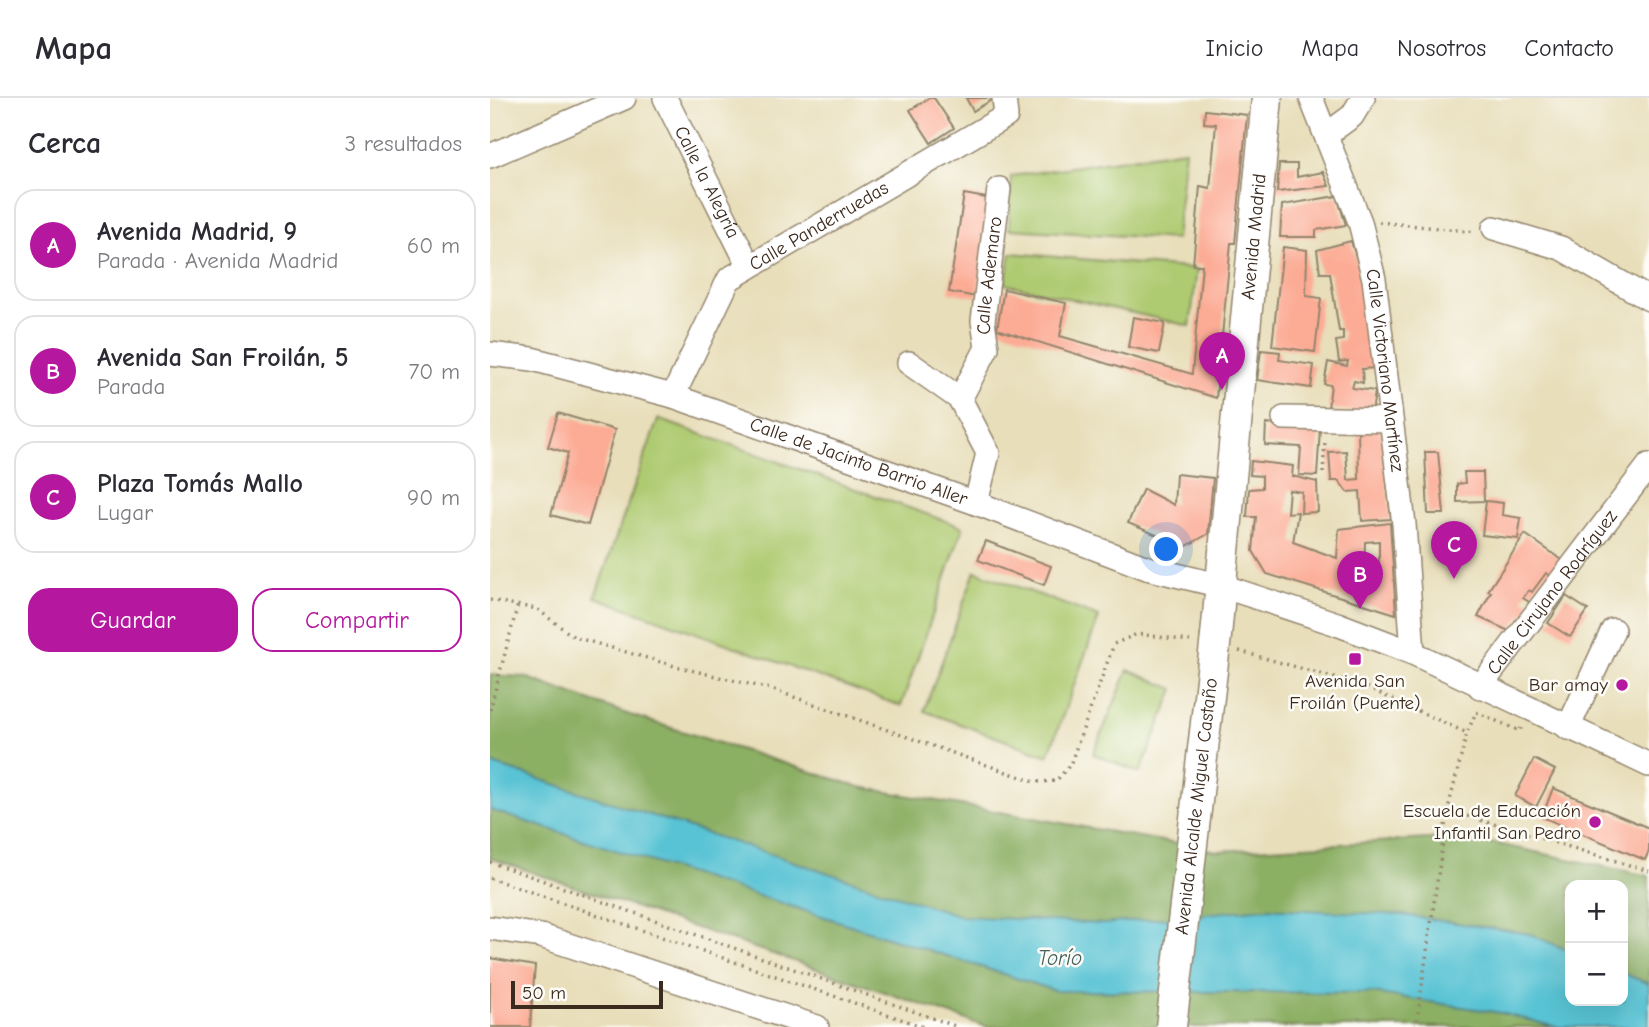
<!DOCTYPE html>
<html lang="es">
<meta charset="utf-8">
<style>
body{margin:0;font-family:"Comic Neue",sans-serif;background:#f7f7f7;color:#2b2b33}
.controls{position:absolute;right:21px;bottom:21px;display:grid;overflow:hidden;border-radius:14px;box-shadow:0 7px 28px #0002}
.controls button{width:63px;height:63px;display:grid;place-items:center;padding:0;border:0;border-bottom:2px solid #e1e1e2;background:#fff;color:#2b2b33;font:35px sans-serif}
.scale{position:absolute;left:21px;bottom:18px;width:152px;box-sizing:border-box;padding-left:7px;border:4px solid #3b2a1e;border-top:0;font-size:19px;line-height:24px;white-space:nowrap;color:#3b2a1e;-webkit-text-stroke:5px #fdfcf7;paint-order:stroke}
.you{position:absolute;left:677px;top:452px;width:24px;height:24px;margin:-18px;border:5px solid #fff;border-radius:50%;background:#1a73e8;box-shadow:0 0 0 10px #1a73e833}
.badge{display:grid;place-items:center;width:46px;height:46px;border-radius:50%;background:#b5179e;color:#fff;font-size:23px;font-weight:700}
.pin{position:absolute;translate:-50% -58px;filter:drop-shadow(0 2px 4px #0008)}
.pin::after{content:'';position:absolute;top:37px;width:24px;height:21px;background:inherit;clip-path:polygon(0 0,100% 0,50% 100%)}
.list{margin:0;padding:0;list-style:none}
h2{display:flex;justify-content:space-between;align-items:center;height:91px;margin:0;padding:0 28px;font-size:30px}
h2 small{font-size:23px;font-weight:400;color:#7c7c81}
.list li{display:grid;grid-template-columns:46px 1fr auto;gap:21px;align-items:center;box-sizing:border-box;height:112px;margin:0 14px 14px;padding:0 14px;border:2px solid #e1e1e2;border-radius:21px}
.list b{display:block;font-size:26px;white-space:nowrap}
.list p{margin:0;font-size:23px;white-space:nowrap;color:#7c7c81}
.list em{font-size:23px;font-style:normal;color:#7c7c81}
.actions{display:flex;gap:14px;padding:21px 28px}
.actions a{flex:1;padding:16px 0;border:2px solid #b5179e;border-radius:21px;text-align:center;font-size:24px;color:#b5179e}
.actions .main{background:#b5179e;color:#fff}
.map{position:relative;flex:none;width:1159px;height:929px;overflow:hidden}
header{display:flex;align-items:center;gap:42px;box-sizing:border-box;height:98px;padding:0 35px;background:#fff;border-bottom:2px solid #e1e1e2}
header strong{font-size:33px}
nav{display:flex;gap:38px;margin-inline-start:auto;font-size:24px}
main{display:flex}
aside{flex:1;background:#fff}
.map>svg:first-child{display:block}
</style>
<header>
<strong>Mapa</strong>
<nav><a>Inicio</a><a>Mapa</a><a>Nosotros</a><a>Contacto</a></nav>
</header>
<main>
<aside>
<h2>Cerca<small>3 resultados</small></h2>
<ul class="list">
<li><span class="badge">A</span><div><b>Avenida Madrid, 9</b><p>Parada · Avenida Madrid</p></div><em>60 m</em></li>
<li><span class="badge">B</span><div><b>Avenida San Froilán, 5</b><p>Parada</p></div><em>70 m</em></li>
<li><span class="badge">C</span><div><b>Plaza Tomás Mallo</b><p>Lugar</p></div><em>90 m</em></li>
</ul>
<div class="actions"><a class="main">Guardar</a><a>Compartir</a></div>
</aside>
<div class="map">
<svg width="1159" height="929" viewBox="0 0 1159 929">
<rect width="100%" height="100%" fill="#fdfcf7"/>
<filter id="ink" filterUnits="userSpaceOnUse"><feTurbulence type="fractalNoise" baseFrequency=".0143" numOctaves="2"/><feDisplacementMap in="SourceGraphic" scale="14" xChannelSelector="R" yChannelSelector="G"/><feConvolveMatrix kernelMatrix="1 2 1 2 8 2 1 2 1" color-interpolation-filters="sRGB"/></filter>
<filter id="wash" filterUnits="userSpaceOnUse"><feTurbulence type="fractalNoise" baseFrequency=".00686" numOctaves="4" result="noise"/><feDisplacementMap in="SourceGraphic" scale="28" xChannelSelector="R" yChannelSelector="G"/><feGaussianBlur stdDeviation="1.57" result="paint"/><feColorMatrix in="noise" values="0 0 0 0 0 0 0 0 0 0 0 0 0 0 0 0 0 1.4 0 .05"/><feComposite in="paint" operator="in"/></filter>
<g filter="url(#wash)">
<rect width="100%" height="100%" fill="#e8deba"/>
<g fill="#afcb72" stroke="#757a48" stroke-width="2">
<path d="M695,52L686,141L519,131L521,78Z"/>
<path d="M521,155L707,171L700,228L515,186Z"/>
<path d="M168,321L473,429L411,608L105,499Z"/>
<path d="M485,473L609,519L558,658L434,613Z"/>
<path d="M638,572L684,591L650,675L603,656Z"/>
</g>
<path fill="#8baf64" stroke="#636c41" stroke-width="2" fill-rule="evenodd" d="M0,577L35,579L137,616L370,689L728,753L974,739L1159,778V929H497L0,760ZM1080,787H1133V903H1080Z"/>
<path fill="#59c3d4" stroke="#4a7679" stroke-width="2" d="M0,665L471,818L613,826L775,810L913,817L1040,836L1080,853V903H1133V875L1159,886V929H1066L1011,915L883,895L566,893L0,712Z"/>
<g id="blocks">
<g fill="#fcac95" fill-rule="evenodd">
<path d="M439,0H444L464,30L441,45L420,12Z"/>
<path d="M476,0H505L483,13Z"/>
<path d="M715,12L757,17L745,145H741L726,300L507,231L514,191L576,205L570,238L702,276L712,167H703L710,88L720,90L726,26L714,25Z"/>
<path d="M789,66H807V79L833,74L839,88L787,94Z"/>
<path d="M474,96L502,101L487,199L459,194Z"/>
<path d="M847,98L856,127L826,132V139H790L792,107Z"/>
<path d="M861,143L874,185L886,270L872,271L873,285L864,283L862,290L885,293L882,316L838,310L841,287L834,286L838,264L857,268L858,263L849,264L846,243L853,242V233H849L840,175H830L827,152Z"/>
<path d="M793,149L817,152L816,198L831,200L825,254L782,248Z"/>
<path d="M643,219L675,225L669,255L638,249Z"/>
<path d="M771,252L790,254L789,262L824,267L821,290L767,282Z"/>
<path d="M68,315L125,332L98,427L61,417L78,355L58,349Z"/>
<path d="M776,326L830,330L827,378L809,377L811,349L775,347Z"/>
<path d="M891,330L901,421L872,423L870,393L857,394L849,383H841L839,354L856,353L858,382L869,381L868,331Z"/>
<path d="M935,354H948L954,416H938Z"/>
<path d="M761,363L803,368L802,378L827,384L828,414L811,415L812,394L799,392L797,415L808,414L803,444L847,460L849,431L900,425L906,516L777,476L763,453L766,419H757L759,391L772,390V378L760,377ZM889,443V481L874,477L875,444Z"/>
<path d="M974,374H993L994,403L967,404V386L975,385Z"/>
<path d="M686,376L723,380L718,436L695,449L638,425L653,391L684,407Z"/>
<path d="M996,403L1013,405L1012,417L1031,420L1028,441L992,437Z"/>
<path d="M1035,436L1075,464L1064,480L1056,475L1042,494L1039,492L1033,500L1042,506L1019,533L988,519L1001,494L998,493Z"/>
<path d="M496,443L561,468L554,487L488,462Z"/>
<path d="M1076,498L1098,512L1080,539L1058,525Z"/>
<path d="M1044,661L1065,672L1046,709L1025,698Z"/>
<path d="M1063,690L1159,730V753L1155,762L1052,719Z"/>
<path d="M0,860L45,868L40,929H0Z"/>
</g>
</g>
</g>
<g filter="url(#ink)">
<use href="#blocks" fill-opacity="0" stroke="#92846c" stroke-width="2"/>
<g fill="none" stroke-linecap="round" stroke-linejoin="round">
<g stroke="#92846c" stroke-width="26">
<g id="minor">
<path id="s1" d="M175,0L259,168"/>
<path id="s2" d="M821,0L870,124L884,181L914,426L923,555"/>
<path d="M836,37L862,18L873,0"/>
<path d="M0,58L134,0"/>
<path d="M1004,130L1071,150L1159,201"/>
<path id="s3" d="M0,256L42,261L183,298L486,405L657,470L732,488L847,526L923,555L1159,667"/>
<path d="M419,265L470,301"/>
<path id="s4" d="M183,298L239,181L516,18L514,0"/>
<path d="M794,320L900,322"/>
<path id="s5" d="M486,405L498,355L470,301L497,250L493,223L509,91"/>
<path id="s6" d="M990,589L1159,367"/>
<path d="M1078,630L1123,532"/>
<path d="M0,830L51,838L327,929"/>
</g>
</g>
<g stroke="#92846c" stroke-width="33">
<g id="major">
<path id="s7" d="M726,538L777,0"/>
</g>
</g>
<g stroke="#92846c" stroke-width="3.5" stroke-dasharray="2 5" stroke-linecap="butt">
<path d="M889,124L986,134"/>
<path d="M833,375L835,342"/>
<path d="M0,502L47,511L84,539L188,569L284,592L545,684L566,683L580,667L624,546L647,536L700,543"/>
<path d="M749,553L871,587L977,635"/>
<path d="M0,612L28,506"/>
<path d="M957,712L1159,773"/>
<path d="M0,764L468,929"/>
<path d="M0,780L434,929"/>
<path d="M926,929L957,715L977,635L986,614L1030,633L1031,630"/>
</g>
<use href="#minor" stroke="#fff" stroke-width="23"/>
<use href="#major" stroke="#fff" stroke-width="30"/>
<g stroke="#92846c" stroke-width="33" stroke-linecap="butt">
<g id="major-bridge">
<path id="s8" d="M681,929L726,538"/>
</g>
</g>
<use href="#major-bridge" stroke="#fff" stroke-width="30"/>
</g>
</g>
<g fill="#b5179e" stroke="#fdfcf7" stroke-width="2.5">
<rect x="858" y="554" width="14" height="14" rx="3.5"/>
<circle cx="1132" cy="587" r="7"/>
<circle cx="1105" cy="724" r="7"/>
</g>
<g text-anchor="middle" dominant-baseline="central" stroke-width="5" stroke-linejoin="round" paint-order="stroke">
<g font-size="19" fill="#3b2a1e" stroke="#fdfcf7">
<text stroke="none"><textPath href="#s1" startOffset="94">Calle la Alegría</textPath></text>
<text stroke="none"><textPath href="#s4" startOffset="234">Calle Panderruedas</textPath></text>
<text stroke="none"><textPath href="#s7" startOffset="401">Avenida Madrid</textPath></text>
<text stroke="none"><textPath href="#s5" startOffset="243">Calle Ademaro</textPath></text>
<text stroke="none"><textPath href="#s2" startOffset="284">Calle Victoriano Martínez</textPath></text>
<text stroke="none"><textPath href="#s3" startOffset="385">Calle de Jacinto Barrio Aller</textPath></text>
<text stroke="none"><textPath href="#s6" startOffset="119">Calle Cirujano Rodríguez</textPath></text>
<text stroke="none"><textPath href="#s8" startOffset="222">Avenida Alcalde Miguel Castaño</textPath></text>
</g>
<g font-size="19" fill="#3b2a1e" stroke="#fdfcf7" text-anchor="end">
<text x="865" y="583" text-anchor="middle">Avenida San<tspan x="865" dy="22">Froilán (Puente)</tspan></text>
<text x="1118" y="587">Bar amay</text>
<text x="1091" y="713">Escuela de Educación<tspan x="1091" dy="22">Infantil San Pedro</tspan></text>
</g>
<g font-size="21" font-style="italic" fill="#46605e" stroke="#fdfcf7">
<text x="570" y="860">Torío</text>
</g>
</g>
</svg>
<div class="controls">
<button>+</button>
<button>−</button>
</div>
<div class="scale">50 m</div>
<div class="you"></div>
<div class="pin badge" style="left:732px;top:292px">A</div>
<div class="pin badge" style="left:870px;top:511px">B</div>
<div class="pin badge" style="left:964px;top:481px">C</div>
</div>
</main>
